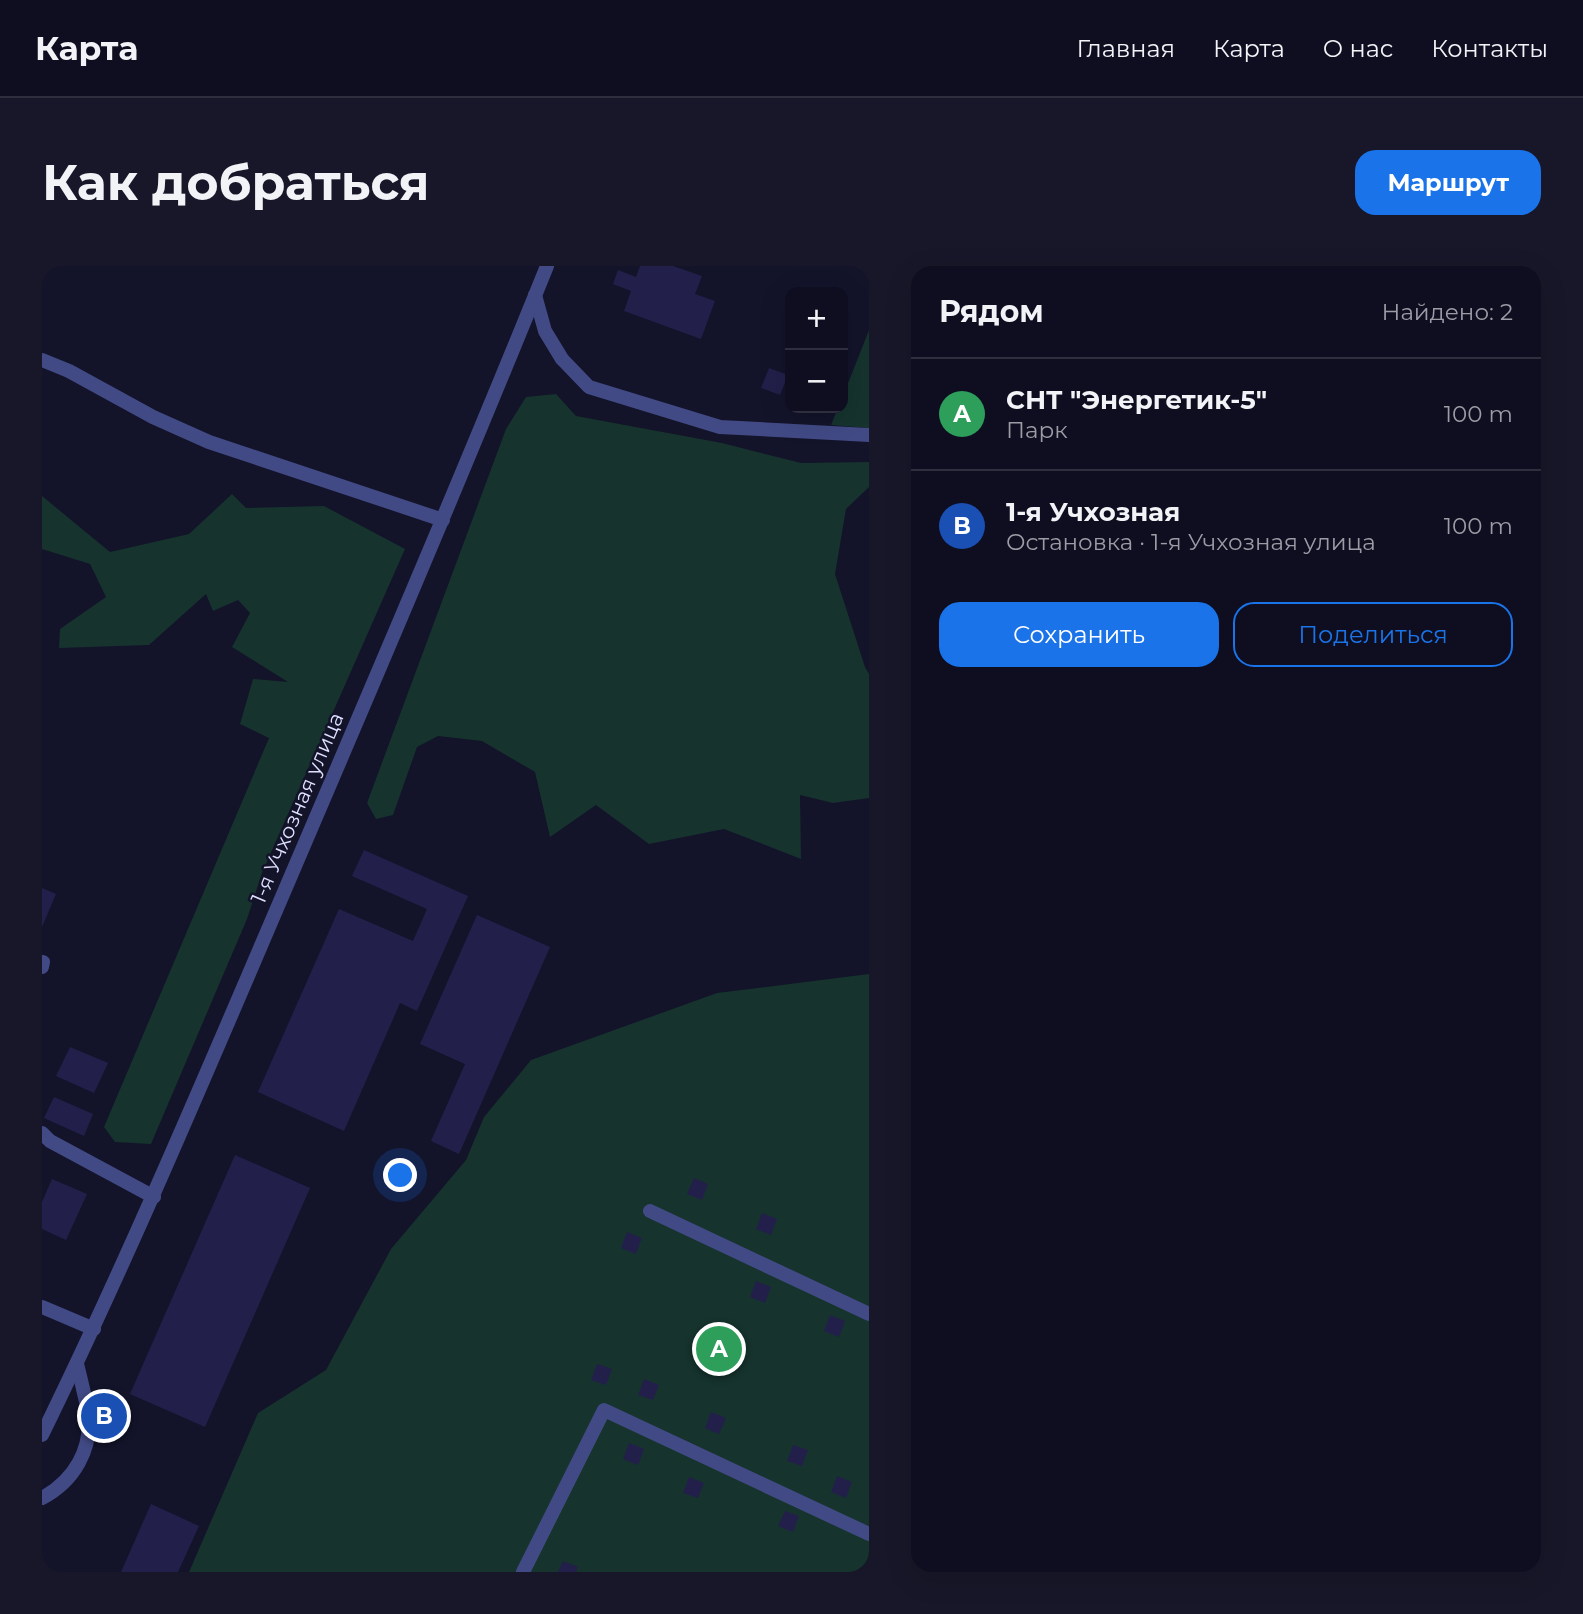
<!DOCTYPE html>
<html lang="ru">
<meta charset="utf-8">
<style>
body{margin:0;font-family:Montserrat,sans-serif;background:#171729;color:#f1f3f6}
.controls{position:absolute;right:21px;top:21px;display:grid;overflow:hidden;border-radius:14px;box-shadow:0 7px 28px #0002}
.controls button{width:63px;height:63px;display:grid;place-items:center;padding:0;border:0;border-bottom:2px solid #2e2e3e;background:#0e0e20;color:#f1f3f6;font:35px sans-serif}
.you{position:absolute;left:359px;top:910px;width:24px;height:24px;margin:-18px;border:5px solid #fff;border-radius:50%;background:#1a73e8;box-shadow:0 0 0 10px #1a73e833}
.badge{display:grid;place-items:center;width:46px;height:46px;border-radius:50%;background:#1a73e8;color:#fff;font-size:23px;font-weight:700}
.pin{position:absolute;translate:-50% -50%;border:4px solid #fff;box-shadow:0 2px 7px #0006}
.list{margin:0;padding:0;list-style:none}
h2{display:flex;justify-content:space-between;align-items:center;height:91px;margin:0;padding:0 28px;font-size:30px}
h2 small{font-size:23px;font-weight:400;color:#9b9ca5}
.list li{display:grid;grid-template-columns:46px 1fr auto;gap:21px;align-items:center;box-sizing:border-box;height:112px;padding:0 28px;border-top:2px solid #2e2e3e}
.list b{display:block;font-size:26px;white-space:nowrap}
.list p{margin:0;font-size:23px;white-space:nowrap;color:#9b9ca5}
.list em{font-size:23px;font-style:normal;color:#9b9ca5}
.actions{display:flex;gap:14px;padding:21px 28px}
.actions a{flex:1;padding:16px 0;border:2px solid #1a73e8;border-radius:21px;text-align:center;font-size:24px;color:#1a73e8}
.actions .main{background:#1a73e8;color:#fff}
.map{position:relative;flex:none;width:827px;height:1306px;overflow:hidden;border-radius:21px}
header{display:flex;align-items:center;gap:42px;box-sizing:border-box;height:98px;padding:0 35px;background:#0e0e20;border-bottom:2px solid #2e2e3e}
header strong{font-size:33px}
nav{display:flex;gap:38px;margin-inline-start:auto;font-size:24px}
.intro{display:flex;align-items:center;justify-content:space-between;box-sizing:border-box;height:168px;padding:0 42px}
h1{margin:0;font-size:49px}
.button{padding:18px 32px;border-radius:21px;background:#1a73e8;color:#fff;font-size:24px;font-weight:700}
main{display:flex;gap:42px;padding:0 42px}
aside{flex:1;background:#0e0e20;border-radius:21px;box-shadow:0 7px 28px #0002}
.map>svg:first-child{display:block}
</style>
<header>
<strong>Карта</strong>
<nav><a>Главная</a><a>Карта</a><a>О нас</a><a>Контакты</a></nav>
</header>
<div class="intro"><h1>Как добраться</h1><a class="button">Маршрут</a></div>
<main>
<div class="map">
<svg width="827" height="1306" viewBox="0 0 827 1306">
<rect width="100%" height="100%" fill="#13132a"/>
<g fill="#16332e">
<path d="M827,64V162L789,159L796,142H801V130Z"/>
<path d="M514,128L534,150L680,177L759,197L827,196V221L804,243L793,308L823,401L827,408V532L791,537L758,529L759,593L682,563L607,578L554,539L508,571L493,506L440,475L396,470L375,481L351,549L334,553L325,537L464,163L484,131Z"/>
<path d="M190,228L204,242L282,240L363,283L220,607L205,653L109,878L73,876L62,861L227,472L198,458L211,413L246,416L190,381L208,347L196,334L171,345L164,328L107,379L17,382L18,363L64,331L48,298L0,283V230L68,286L147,268Z"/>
<path d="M827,708V1306H147L216,1147L284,1104L349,983L424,894L442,851L489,794L675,727Z"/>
</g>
<g fill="#22204a">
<path d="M598,0H631L660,10L653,28L673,35L659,73L582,45L589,25L571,18L576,4L594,11Z"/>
<path d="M727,102L746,109L738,129L719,122Z"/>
<path d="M322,584L426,630L375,745L358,737L302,865L216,826L297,643L371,675L385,643L310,610Z"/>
<path d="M0,622L14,628L0,661Z"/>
<path d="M435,649L508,681L417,888L389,875L423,798L378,778Z"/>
<path d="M28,781L66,797L52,827L14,810Z"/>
<path d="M12,831L51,848L42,870L2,852Z"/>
<path d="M193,889L268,922L163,1161L88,1128Z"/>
<path d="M652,912L666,918L660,934L645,928Z"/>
<path d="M10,913L45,928L24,974L0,963V936Z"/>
<path d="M720,947L735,953L729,969L714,963Z"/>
<path d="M585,966L600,972L594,988L579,982Z"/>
<path d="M714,1015L729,1021L723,1037L708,1031Z"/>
<path d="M788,1049L803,1055L797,1071L782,1065Z"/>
<path d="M555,1098L570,1103L564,1119L549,1114Z"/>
<path d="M602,1113L617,1119L611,1134L596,1129Z"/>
<path d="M669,1146L684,1152L677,1168L663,1162Z"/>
<path d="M587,1177L602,1183L596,1199L581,1193Z"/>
<path d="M751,1179L766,1184L760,1200L745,1195Z"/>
<path d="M795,1210L810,1216L804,1232L789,1226Z"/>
<path d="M647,1211L662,1217L656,1232L641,1227Z"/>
<path d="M109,1238L157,1260L136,1306H79Z"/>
<path d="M743,1245L757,1250L751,1266L736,1260Z"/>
<path d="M521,1295L536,1301L534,1306H516Z"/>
</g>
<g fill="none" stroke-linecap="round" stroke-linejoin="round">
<g stroke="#414a85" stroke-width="14">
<path d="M493,29L503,65L520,93L547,121L678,161L827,169"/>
<path d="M0,94L27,105L111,151L167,176L401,254"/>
<path d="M0,701L1,696"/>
<path d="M0,867L8,875L112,931"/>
<path d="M608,945L827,1048"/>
<path d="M0,1041L52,1063"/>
<path d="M0,1232C32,1215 51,1183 46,1146C43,1130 39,1114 35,1098"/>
<path d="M481,1306L562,1144L827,1268"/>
</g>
<path stroke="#414a85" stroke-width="14" d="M0,1169C87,991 164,808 242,626C331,418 420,210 505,0"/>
</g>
<g text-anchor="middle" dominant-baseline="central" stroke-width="5" stroke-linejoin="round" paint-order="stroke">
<g font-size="21" fill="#dedffd" stroke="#13132a">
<text transform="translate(255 542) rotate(-67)">1-я Учхозная улица</text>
</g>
</g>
</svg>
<div class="controls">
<button>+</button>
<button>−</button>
</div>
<div class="you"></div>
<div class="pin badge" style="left:677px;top:1083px;background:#2e9e5b">A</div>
<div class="pin badge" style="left:62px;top:1150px;background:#1a4fb4">B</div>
</div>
<aside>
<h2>Рядом<small>Найдено: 2</small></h2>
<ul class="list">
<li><span class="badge" style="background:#2e9e5b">A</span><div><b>СНТ &quot;Энергетик-5&quot;</b><p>Парк</p></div><em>100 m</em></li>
<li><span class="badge" style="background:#1a4fb4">B</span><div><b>1-я Учхозная</b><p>Остановка · 1-я Учхозная улица</p></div><em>100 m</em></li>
</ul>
<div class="actions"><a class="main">Сохранить</a><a>Поделиться</a></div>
</aside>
</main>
